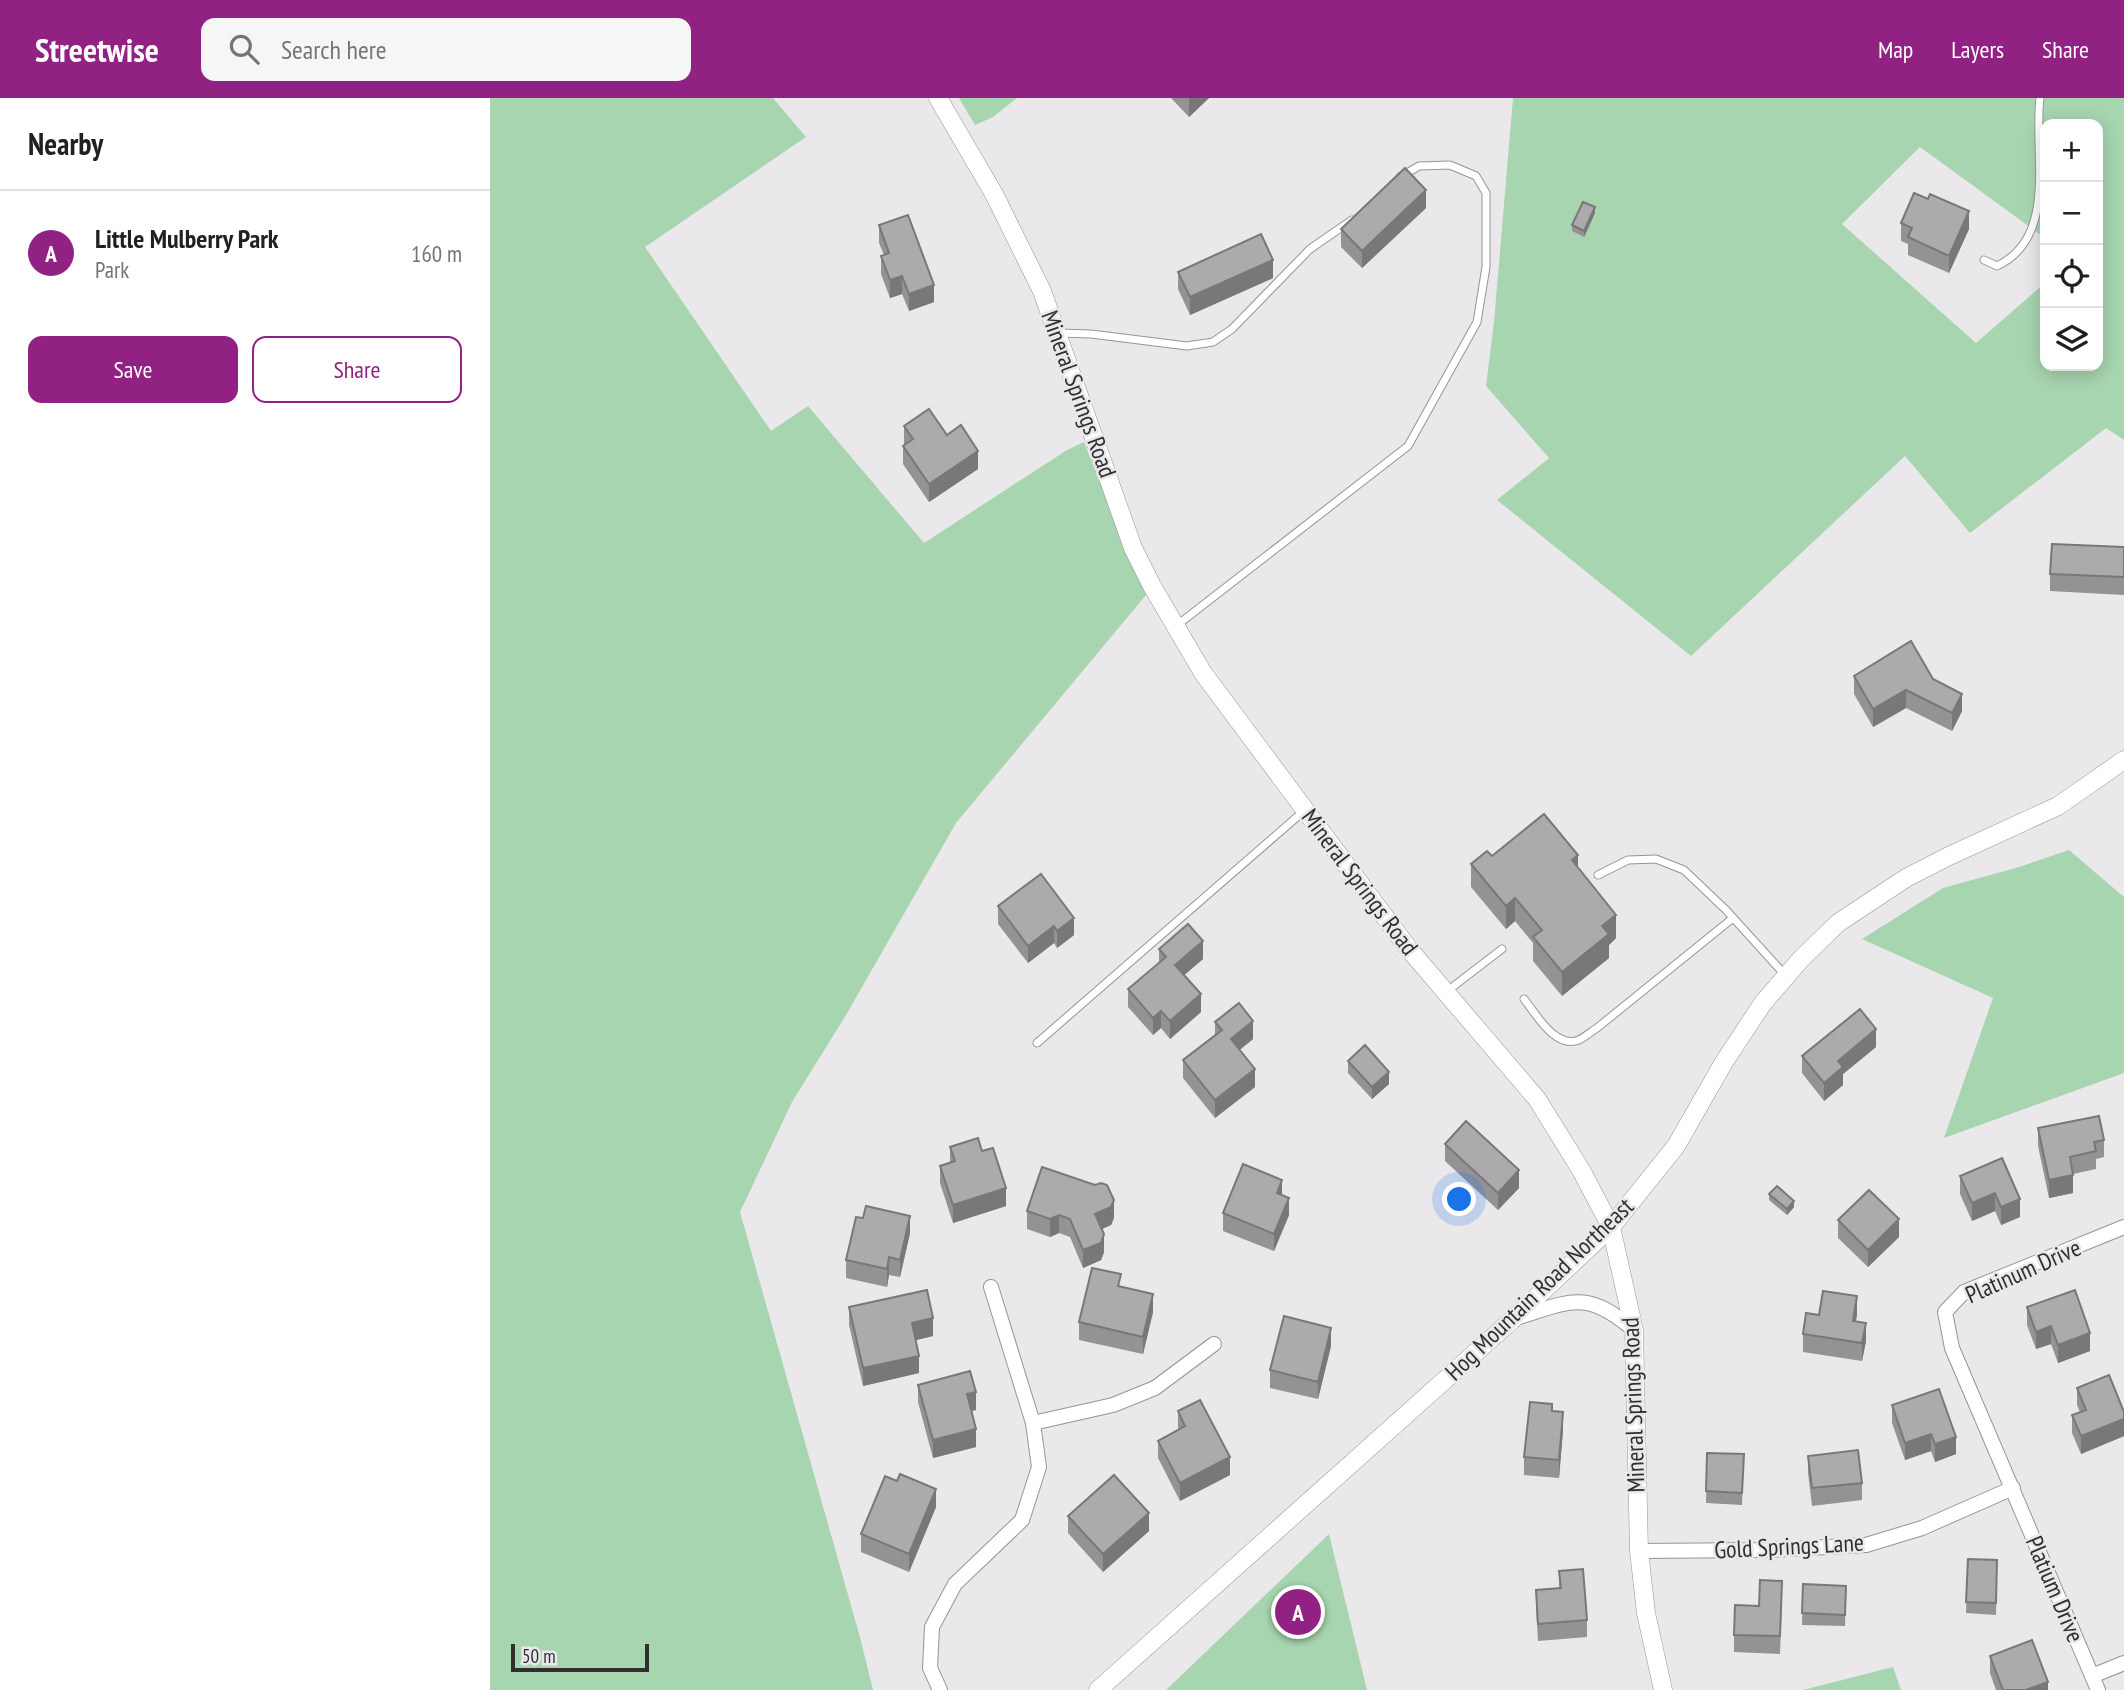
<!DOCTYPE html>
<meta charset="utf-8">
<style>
body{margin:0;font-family:"PT Sans Narrow",sans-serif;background:#f6f6f6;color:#202124}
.controls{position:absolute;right:21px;top:21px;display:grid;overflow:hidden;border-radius:14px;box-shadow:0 4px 18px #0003}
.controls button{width:63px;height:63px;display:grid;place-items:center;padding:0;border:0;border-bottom:2px solid #e0e0e0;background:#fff;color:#202124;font:35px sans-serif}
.scale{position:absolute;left:21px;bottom:18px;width:138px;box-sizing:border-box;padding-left:7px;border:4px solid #302e2f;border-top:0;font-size:19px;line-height:24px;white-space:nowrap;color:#302e2f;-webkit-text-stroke:5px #ebe8eb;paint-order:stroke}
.you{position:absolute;left:970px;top:1102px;width:24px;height:24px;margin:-18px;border:5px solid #fff;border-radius:50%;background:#1a73e8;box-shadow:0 0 0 10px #1a73e833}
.badge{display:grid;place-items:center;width:46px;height:46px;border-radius:50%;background:#912182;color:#fff;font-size:23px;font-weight:700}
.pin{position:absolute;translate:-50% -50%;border:4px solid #fff;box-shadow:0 2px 7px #0006}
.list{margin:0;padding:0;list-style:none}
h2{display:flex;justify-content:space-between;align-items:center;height:91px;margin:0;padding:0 28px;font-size:30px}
h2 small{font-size:23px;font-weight:400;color:#757577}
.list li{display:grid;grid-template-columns:46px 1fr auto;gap:21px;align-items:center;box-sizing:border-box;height:126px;padding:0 28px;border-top:2px solid #e0e0e0}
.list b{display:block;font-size:26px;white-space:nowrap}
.list p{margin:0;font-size:23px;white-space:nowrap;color:#757577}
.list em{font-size:23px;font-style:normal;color:#757577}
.actions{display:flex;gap:14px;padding:21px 28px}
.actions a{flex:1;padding:16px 0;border:2px solid #912182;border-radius:14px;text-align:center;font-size:24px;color:#912182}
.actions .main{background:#912182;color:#fff}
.icon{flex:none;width:38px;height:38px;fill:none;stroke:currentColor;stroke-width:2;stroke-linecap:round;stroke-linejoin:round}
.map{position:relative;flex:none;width:1634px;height:1592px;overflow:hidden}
header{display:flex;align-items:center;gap:42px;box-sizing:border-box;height:98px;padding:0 35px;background:#912182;color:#fff}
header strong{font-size:33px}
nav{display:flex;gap:38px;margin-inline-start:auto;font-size:24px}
.search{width:490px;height:63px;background:#f6f6f6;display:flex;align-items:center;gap:18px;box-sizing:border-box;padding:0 24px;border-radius:14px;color:#757577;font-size:26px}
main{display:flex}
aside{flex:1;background:#fff}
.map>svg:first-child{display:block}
</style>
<header>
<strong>Streetwise</strong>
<div class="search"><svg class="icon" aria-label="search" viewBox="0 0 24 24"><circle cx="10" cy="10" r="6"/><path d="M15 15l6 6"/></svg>Search here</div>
<nav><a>Map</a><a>Layers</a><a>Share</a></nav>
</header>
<main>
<aside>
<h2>Nearby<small></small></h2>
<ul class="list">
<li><span class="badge">A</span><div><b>Little Mulberry Park</b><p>Park</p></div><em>160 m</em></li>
</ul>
<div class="actions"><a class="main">Save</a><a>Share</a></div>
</aside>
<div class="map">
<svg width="1634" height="1592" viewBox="0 0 1634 1592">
<rect width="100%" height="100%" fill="#ebe8eb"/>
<g fill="#a7d5b0" fill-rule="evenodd">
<path d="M0,0H283L316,39L155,149L281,333L318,308L434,445L577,352L594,344L656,497L466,725L356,917L302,1004L250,1114L371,1543L383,1592H0Z"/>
<path d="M469,0H527L503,19L485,27Z"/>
<path d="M1023,0H1634V342L1616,330L1480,435L1415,358L1201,558L1007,402L1059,360L996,288L1004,224ZM1555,26H1608V268H1555V185L1486,245L1352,126L1430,49L1555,140Z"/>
<path d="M1579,752L1634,799V975L1454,1040L1503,900L1372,841L1453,790L1529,769Z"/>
<path d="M839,1436L877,1592H676Z"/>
<path d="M1403,1569L1411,1592H1313Z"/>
</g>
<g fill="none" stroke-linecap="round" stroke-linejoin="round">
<g stroke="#979497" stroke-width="9">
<g id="service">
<path d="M1494,162L1507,168C1569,139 1543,53 1550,0"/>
<path d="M569,235L601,236L697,248L723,244L742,231L820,151L862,122"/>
<path d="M686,528L918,348L987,224L996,169V95L986,78L960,67L929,68L910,79"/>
<path d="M1108,777L1138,762L1166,761L1194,772L1236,812L1295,877"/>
<path d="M956,894L1012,851"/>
<path d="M1034,901C1046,916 1065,951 1089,942C1095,939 1102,933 1107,930L1243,820"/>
<path d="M547,945L815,712"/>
</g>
</g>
<g stroke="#979497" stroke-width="16">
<g id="minor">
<path d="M1026,1220C1081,1203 1096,1191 1144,1232"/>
<path d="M543,1325L623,1307L665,1290L724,1246"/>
<path d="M1149,1453L1277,1452L1376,1447L1432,1430L1523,1390"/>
<path d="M1602,1578L1634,1565"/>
<path d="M450,1592L440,1570L442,1529L465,1486L532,1422L549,1369L543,1325L501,1189"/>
<path d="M1608,1592L1462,1250L1455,1214L1474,1194L1634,1129"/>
</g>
</g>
<g stroke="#979497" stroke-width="19">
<g id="tertiary">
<path d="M448,0L504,96L552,193L643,450L662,488L713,575L918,850L1047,1001L1091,1072L1121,1129L1144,1232L1149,1453L1156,1515L1173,1592"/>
<path d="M608,1592L1022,1222L1121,1129L1186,1048L1234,964L1273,905L1311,861L1348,825L1416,780L1459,758L1568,708L1634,662"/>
</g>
</g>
<use href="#service" stroke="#fff" stroke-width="7"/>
<use href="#minor" stroke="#fff" stroke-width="14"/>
<use href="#tertiary" stroke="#fff" stroke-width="18"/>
</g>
<g fill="#949295">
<path d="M681,0H719L699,19Z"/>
<path d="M936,110L872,170L851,149V131Z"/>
<path d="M1105,115L1094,139L1082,133V127Z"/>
<path d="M1411,125L1479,131L1459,175L1418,157V146L1411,143Z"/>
<path d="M389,127L444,204L419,213L412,196L400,200L391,176V158L394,157L389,145Z"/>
<path d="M688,174L783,180L700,217L688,191Z"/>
<path d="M414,328L457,337L488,371L439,404L413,366V348L415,347L414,346Z"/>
<path d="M1634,449V497L1560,493V476Z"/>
<path d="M1364,578L1443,581L1472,613L1462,633L1416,610L1383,629L1364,596Z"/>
<path d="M981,766L1088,770L1126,840L1119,847V860L1072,898L1043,863V845L1025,823L1016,831L981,789Z"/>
<path d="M508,808L584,820V837L567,850L564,845L538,865L508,826Z"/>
<path d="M669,851L713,861L694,877L711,914L680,941L671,930L663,937L638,909V891L669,865Z"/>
<path d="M725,924L763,941L749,952L765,989L725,1020L693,980V962L725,937Z"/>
<path d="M1386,949L1353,976V987L1334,1003L1312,975V958Z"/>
<path d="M858,963L899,986L882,1001L858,975Z"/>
<path d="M1548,1030L1614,1042V1059L1606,1061V1071L1583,1076V1095L1559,1100L1548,1048Z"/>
<path d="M955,1046L1029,1090L1008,1112L955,1063Z"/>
<path d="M460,1049L492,1053L516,1108L463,1125L450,1085V1068L460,1065Z"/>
<path d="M1470,1078L1530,1101V1119L1511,1127L1505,1113L1482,1123L1470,1096Z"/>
<path d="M605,1087L624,1120L621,1127L612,1131L614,1154L611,1162L593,1170L580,1139L569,1135L560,1139L537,1131V1113Z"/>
<path d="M1279,1096L1304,1109L1297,1117L1279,1102Z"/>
<path d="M792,1097L799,1117L784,1153L733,1133V1115Z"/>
<path d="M1348,1122L1409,1139L1378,1169L1348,1140Z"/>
<path d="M420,1135L410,1179L399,1177L397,1189L356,1180V1162Z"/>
<path d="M359,1209L443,1238L426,1242L429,1275L373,1288L359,1227Z"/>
<path d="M1537,1209L1600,1253L1568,1265L1561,1246L1546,1251L1537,1227Z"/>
<path d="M663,1214L653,1256L589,1242V1224Z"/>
<path d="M1367,1216L1366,1223L1376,1243L1372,1263L1313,1254V1236L1329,1217Z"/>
<path d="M841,1248L828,1301L780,1290V1272Z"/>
<path d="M428,1287L486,1312L481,1313L486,1349L443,1360L428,1304Z"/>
<path d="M1587,1290L1634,1314V1338L1591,1356L1582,1335V1317L1590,1314L1587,1307Z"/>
<path d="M1449,1291L1466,1356L1445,1364L1441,1353L1415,1362L1402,1325V1307Z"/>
<path d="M688,1313L740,1377L690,1403L668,1360V1343L688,1332Z"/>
<path d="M1062,1313L1073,1332L1069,1380L1034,1377V1359Z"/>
<path d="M1217,1355L1254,1356L1252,1407L1216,1405Z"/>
<path d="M1318,1358L1372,1385V1402L1322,1408L1318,1375Z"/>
<path d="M407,1383L446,1409L419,1474L371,1454V1436Z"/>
<path d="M578,1418L659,1433L613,1474L578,1435Z"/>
<path d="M1478,1461L1507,1462L1506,1517L1476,1515Z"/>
<path d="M1069,1473L1097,1522V1539L1048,1543L1046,1510V1492L1069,1490Z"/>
<path d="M1313,1486L1356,1488L1355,1528L1312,1527Z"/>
<path d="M1292,1501L1290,1556L1244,1554V1537L1269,1508Z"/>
<path d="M1500,1558L1558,1592H1506L1500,1575Z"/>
</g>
<g fill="#787779">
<path d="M700,0H719L699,19V1Z"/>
<path d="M936,92V110L872,170V153Z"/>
<path d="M1105,109V115L1094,139V133Z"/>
<path d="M1479,113V131L1459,175V158Z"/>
<path d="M783,162V180L700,217V199Z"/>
<path d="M412,178V196L400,200V182Z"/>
<path d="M444,187V204L419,213V196Z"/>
<path d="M488,353V371L439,404V386Z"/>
<path d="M1416,592V610L1383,629V611Z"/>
<path d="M1472,596V613L1462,633V615Z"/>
<path d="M1088,757V780L1082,762Z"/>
<path d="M1025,800V823L1016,831V808Z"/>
<path d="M1126,817V840L1119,847V860L1072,898V874L1112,828Z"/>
<path d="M584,820V837L567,850V833Z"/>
<path d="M564,828V845L538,865V848Z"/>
<path d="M713,843V861L685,885V867Z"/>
<path d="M711,896V914L680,941V923Z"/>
<path d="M671,913V930L663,937V920Z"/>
<path d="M763,923V941L741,959V941Z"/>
<path d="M1386,931V949L1353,976V987L1334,1003V985L1348,963Z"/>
<path d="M765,971V989L725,1020V1002Z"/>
<path d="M899,974V986L882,1001V989Z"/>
<path d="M1029,1072V1090L1008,1112V1095Z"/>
<path d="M1583,1077V1095L1559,1100V1082Z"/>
<path d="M792,1082V1100L787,1095Z"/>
<path d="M516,1090V1108L463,1125V1107Z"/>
<path d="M1505,1095V1113L1482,1123V1105Z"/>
<path d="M799,1100V1117L784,1153V1136Z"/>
<path d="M1530,1101V1119L1511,1127V1109Z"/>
<path d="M624,1102V1120L621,1127L605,1134V1116Z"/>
<path d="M1304,1103V1109L1297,1117V1111Z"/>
<path d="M569,1117V1135L560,1139V1121Z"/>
<path d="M420,1118V1135L410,1179V1162Z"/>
<path d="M1409,1121V1139L1378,1169V1152Z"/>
<path d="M614,1136V1154L611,1162L593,1170V1152Z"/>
<path d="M399,1159V1177L397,1189V1171Z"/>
<path d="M663,1196V1214L653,1256V1239Z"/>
<path d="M1367,1198V1216L1363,1241V1223Z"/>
<path d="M443,1220V1238L422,1243V1225Z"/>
<path d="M1376,1225V1243L1372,1263V1245Z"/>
<path d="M1561,1228V1246L1546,1251V1234Z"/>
<path d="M841,1230V1248L828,1301V1284Z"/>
<path d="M1600,1235V1253L1568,1265V1247Z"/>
<path d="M429,1258V1275L373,1288V1270Z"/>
<path d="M486,1294V1312L477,1314V1296Z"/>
<path d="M1073,1314V1332L1069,1380V1362Z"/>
<path d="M1634,1321V1338L1591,1356V1338Z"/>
<path d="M486,1331V1349L443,1360V1342Z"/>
<path d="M1441,1336V1353L1415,1362V1345Z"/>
<path d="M1466,1339V1356L1445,1364V1346Z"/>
<path d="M740,1359V1377L690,1403V1385Z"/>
<path d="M446,1391V1409L419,1474V1456Z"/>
<path d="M659,1415V1433L613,1474V1456Z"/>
<path d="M1558,1584V1592H1536Z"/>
</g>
<g fill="#acaaad" stroke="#787779" stroke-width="2">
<path d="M915,70L936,92L872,153L851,131Z"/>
<path d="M1424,95L1438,101L1440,96L1479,113L1459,158L1418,139L1422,130L1411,125Z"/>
<path d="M1093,104L1105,109L1094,133L1082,127Z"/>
<path d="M418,117L444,187L419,196L412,178L400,182L391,158L399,155L389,127Z"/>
<path d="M771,136L783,162L700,199L688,174Z"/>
<path d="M439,311L457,337L471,327L488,353L439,386L413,348L423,341L414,328Z"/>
<path d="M1562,446L1634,449V479L1560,476Z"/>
<path d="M1421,543L1443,581L1472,596L1462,615L1416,592L1383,611L1364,578Z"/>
<path d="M1054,716L1088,757L1082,762L1126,817L1112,828L1119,836L1072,874L1043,839L1052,832L1025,800L1016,808L981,766L997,753L1002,758Z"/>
<path d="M551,776L584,820L567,833L564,828L538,848L508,808Z"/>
<path d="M698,826L713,843L685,867L711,896L680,923L671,913L663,920L638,891L676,859L669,851Z"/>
<path d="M749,905L763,923L741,941L765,971L725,1002L693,962L732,932L725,924Z"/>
<path d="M1370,911L1386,931L1348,963L1353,969L1334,985L1312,958Z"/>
<path d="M875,947L899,974L882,989L858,963Z"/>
<path d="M1609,1018L1614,1042L1604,1044L1606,1053L1580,1059L1583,1077L1559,1082L1548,1030Z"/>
<path d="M976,1023L1029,1072L1008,1095L955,1046Z"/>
<path d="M488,1040L492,1053L503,1050L516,1090L463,1107L450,1068L465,1063L460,1049Z"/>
<path d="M1512,1060L1530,1101L1511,1109L1505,1095L1482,1105L1470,1078Z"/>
<path d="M753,1066L792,1082L787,1095L799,1100L784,1136L733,1115Z"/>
<path d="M552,1069L605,1087L611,1085L617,1087L624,1102L621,1109L605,1116L614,1136L611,1145L593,1152L580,1121L569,1117L560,1121L537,1113Z"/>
<path d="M1287,1088L1304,1103L1297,1111L1279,1096Z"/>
<path d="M1379,1092L1409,1121L1378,1152L1348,1122Z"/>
<path d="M376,1108L420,1118L410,1162L399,1159L397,1171L356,1162L366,1119L373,1120Z"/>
<path d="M602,1170L631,1176L628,1188L663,1196L653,1239L589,1224Z"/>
<path d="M437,1192L443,1220L422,1225L429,1258L373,1270L359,1209Z"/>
<path d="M1585,1192L1600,1235L1568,1247L1561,1228L1546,1234L1537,1209Z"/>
<path d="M1333,1193L1367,1198L1363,1223L1376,1225L1372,1245L1313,1236L1316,1215L1329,1217Z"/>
<path d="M794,1218L841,1230L828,1284L780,1272Z"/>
<path d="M480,1273L486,1294L477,1296L486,1331L443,1342L428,1287Z"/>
<path d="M1619,1277L1634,1314V1321L1591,1338L1582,1317L1596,1312L1587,1290Z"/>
<path d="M1449,1291L1466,1339L1445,1346L1441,1336L1415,1345L1402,1307Z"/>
<path d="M710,1302L740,1359L690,1385L668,1343L695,1328L688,1313Z"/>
<path d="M1040,1304L1062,1306V1313L1073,1314L1069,1362L1034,1359Z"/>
<path d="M1368,1352L1372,1385L1322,1390L1318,1358Z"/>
<path d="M1217,1355L1254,1356L1252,1395L1216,1393Z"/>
<path d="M410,1376L446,1391L419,1456L371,1436L395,1378L407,1383Z"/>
<path d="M624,1377L659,1415L613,1456L578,1418Z"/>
<path d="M1478,1461L1507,1462L1506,1505L1476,1504Z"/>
<path d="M1093,1471L1097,1522L1048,1526L1046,1492L1071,1490L1069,1473Z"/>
<path d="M1270,1482L1292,1483L1290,1538L1244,1537L1245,1507L1269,1508Z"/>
<path d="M1313,1486L1356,1488L1355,1517L1312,1515Z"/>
<path d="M1542,1542L1558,1584L1536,1592H1513L1500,1558Z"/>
</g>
<g text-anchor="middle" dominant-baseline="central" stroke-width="5" stroke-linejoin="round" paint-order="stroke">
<g font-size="24" fill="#302e2f" stroke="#ebe8eb">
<text transform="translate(589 296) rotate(70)">Mineral Springs Road</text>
<text transform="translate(870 784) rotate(53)">Mineral Springs Road</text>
<text transform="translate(1533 1173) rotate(-24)">Platinum Drive</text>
<text transform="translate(1049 1191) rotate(-44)">Hog Mountain Road Northeast</text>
<text transform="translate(1143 1307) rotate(-92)">Mineral Springs Road</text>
<text transform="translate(1299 1448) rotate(-3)">Gold Springs Lane</text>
<text transform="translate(1565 1491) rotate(67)">Platium Drive</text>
</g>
</g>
</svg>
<div class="controls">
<button>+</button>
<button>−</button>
<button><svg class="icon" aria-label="locate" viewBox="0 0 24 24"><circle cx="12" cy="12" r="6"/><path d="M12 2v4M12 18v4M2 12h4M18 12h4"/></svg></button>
<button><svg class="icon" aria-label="layers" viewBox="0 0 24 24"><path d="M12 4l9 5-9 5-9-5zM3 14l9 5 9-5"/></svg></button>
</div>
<div class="scale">50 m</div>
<div class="you"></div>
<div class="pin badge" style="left:808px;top:1514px">A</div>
</div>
</main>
